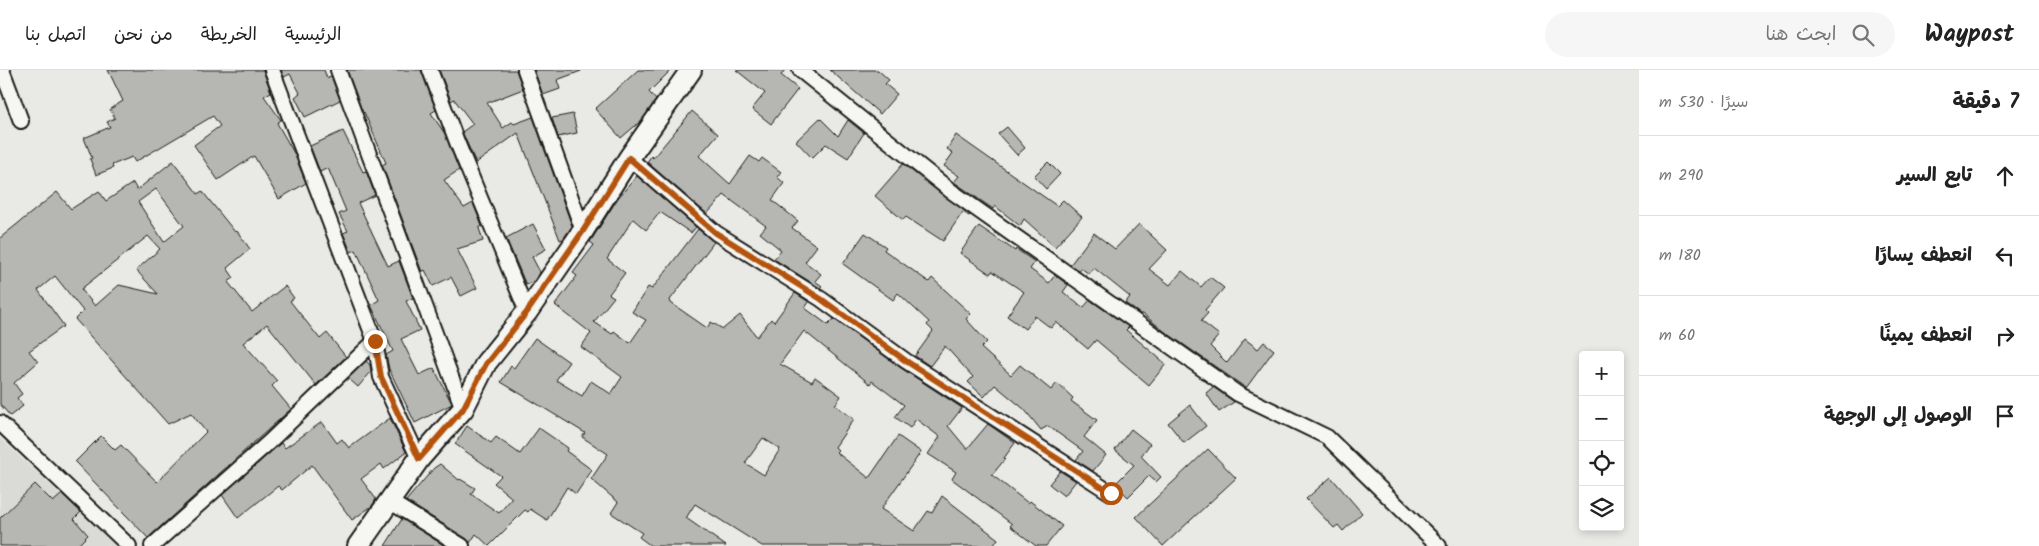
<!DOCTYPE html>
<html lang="ar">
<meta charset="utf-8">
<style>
body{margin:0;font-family:Kalam,"Playpen Sans Arabic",sans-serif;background:#f6f6f6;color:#222;direction:rtl}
.controls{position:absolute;right:15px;bottom:15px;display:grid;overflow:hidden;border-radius:5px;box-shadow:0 2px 8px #0003}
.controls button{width:45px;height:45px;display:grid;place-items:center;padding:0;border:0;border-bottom:1px solid #e0e0e0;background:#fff;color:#222;font:25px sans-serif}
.stop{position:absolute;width:15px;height:15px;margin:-11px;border:4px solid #b45309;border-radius:50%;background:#fff}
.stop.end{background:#b45309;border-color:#fff;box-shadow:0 1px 5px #0008}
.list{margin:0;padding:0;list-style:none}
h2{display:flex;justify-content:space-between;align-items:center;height:65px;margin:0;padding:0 20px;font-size:21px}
h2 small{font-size:16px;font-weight:400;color:#767676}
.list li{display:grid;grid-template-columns:32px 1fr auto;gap:15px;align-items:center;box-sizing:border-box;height:80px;padding:0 20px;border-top:1px solid #e0e0e0}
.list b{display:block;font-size:19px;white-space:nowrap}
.list em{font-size:16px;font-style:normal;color:#767676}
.icon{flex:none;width:28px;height:28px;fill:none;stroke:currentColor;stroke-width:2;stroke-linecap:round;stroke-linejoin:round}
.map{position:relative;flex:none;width:1639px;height:476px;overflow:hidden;direction:ltr}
header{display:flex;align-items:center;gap:30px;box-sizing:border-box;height:70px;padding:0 25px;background:#fff;border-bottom:1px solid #e0e0e0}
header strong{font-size:24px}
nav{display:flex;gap:28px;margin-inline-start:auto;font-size:18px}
.search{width:350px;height:45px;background:#f6f6f6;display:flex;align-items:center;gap:12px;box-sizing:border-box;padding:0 18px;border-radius:28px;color:#767676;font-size:19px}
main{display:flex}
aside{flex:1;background:#fff}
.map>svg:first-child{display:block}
</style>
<header>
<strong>Waypost</strong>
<div class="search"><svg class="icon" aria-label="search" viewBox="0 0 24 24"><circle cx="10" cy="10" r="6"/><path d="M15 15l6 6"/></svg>ابحث هنا</div>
<nav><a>الرئيسية</a><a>الخريطة</a><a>من نحن</a><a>اتصل بنا</a></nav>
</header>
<main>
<aside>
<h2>7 دقيقة<small>سيرًا · 530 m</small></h2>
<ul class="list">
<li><svg class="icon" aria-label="ahead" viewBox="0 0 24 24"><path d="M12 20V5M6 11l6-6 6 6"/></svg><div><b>تابع السير</b></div><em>290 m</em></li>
<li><svg class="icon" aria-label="left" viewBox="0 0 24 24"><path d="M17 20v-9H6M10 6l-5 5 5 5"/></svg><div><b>انعطف يسارًا</b></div><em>180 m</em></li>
<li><svg class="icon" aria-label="right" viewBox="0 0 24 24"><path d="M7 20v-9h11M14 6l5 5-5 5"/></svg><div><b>انعطف يمينًا</b></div><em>60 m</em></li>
<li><svg class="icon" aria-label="arrive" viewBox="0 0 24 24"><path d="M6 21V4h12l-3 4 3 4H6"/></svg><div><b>الوصول إلى الوجهة</b></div></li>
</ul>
</aside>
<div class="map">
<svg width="1639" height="476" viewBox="0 0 1639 476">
<rect width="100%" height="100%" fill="#e9e9e5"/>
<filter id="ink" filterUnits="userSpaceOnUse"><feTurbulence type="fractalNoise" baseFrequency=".02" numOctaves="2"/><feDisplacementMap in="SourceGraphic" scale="10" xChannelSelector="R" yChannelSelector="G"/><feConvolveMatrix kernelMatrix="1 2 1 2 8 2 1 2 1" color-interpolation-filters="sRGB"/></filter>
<g filter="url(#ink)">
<path fill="#dadad6" d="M0,368L116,476H0Z"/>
<g fill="#b6b6b3" stroke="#1c1c1c" fill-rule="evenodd">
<path d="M108,0H263L271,22L264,26L281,50L277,53L294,83L306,113L279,129L254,86L218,110L194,75L220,56L213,46L135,92L132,87L112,95L113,98L96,105L90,89L92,88L84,68L110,57L107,52L115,48L110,39L123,31Z"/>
<path d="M281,0H324L327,8L331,6L340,30L305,47L295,27L300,23L290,4L284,7Z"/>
<path d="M347,0H421L436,40L431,43L445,64L459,100L444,110L464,138L473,133L482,156L479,158L483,171L457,179L477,218L461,226L451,207L433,216L425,200L422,202L382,95L386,93L364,42L363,43Z"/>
<path d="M439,0H516L523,19L487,33L503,58L512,52L514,54L533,47L572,156L563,169L560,170L518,63L476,93L462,62L473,54L454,29L451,31Z"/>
<path d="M534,0H581V1L557,10L560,19L543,25Z"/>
<path d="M638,0H671L649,22L656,30L642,50L621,68L595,39Z"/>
<path d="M736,0H785L781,5L798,19L771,54L752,39L765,23Z"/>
<path d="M830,0H878L889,10L885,14L897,24L880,44Z"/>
<path d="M692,41L718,64L699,86L730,114L750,86L759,92L762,88L781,102L777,107L784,113L772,130L798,151L792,158L817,176L805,192L821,204L815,211L822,216L820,218L774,189L781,180L760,163L766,156L724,125L707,144L647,92L651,86L653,88Z"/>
<path d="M573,44L577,63L558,67L552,48Z"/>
<path d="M820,48L838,66L848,50L864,63L848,88L826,74L812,88L796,71Z"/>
<path d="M1007,57L1025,78L1017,85L998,64Z"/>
<path d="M343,61L363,102L366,101L375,125L358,133L388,196L399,191L413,228L406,231L420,260L401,269L419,305L434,298L452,334L415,353L389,299L386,285L393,281L371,235L379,230L356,180L351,182L343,163L348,161L339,144L346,141L328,98L320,102L310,76Z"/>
<path d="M956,65L1057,136L1063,130L1082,147L1055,177L1024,149L1020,156L995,136L993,139L954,112L959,106L944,96L953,83L947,79Z"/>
<path d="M173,91L198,124L202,121L235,162L237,161L250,179L227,198L234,208L228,212L252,242L285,216L294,228L290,231L320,269L327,263L346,287L316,315L267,254L243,273L277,311L272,316L291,339L148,468L75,392L101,366L115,380L121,375L157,412L206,362L191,343L168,354L75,249L83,241L55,206L38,220L64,256L29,281L38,292L14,313L22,324L17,328L23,336L10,346L0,334V168L57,122L71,139L99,121L106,131L133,113L137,120ZM156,119L184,156L164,172L138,132ZM148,166L160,179L136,200L158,224L119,215L95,236L81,219Z"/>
<path d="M1048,92L1060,104L1046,119L1034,106Z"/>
<path d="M903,94L970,145L969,146L963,142L943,171L906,147L903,150L875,126Z"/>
<path d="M637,106L696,157L691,163L660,142L646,160L633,149L607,189L625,203L609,224L614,227L594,252L612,264L614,261L630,273L646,250L632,242L648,217L652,219L698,159L714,172L670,230L671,233L707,258L711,252L723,259L740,245L757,267L771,249L774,252L795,223L809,232L805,238L828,255L834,249L901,298L962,338L948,356L967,379L988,354L1015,373L1004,388L1005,389L992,405L1028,433L1030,431L1062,456L1046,476H1036L1010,456L1012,454L952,409L956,402L928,384L940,367L916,349L910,358L895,347L904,335L872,311L870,314L804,261L780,294L812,312L815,307L841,326L835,335L854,349L835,377L838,380L836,382L869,408L898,366L921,382L881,439L914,461L928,441L932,443L942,426L998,469L993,476H762L695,434L686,448L726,476H651L639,467L642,463L611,443L618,432L591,409L608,384L582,367L585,363L501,312L511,296L514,298L535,268L569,292L556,310L582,326L591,311L611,324L622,307L581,277L591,263L555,235L577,206L573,203L594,175L590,172L618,128ZM763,368L780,379L764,405L745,393Z"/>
<path d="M533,154L546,179L532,187L540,202L534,211L526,215L506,168Z"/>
<path d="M1139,154L1167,180L1149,199L1170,215L1182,201L1201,217L1210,207L1224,218L1205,240L1208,243L1201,251L1219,265L1210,276L1227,293L1245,269L1258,279L1264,272L1274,280L1246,318L1164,261L1143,244H1140L1125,233L1130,227L1094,198L1089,204L1081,198L1078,200L1070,195L1094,163L1115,179Z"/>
<path d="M979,156L1015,181L1016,179L1035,192L1030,199L1049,213L1055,205L1068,215L1063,222L1083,238L1090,230L1129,257L1126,260L1166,294L1149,315L1096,270L1088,279L1056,252L1051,258L1035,246L1025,259L1007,246L1024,222L992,201L990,204L960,183Z"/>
<path d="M865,163L886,177L884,180L929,212L932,208L971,244L966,249L987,272L981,278L1011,305L1020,295L1051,320L1057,313L1073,328L1071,331L1097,350L1084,367L1106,385L1093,401L1076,390L1083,381L1048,356L1041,360L1024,339L995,315L984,327L968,312L973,307L945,276L930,296L915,286L933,261L927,255L929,252L898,223L893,230L843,194Z"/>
<path d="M366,291L370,295L371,302L358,317L348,308Z"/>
<path d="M1213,317L1233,331L1234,332L1219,342L1206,323Z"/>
<path d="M1190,335L1206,356L1184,373L1168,353Z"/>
<path d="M390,348L406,382L384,399L381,394L361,409L376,429L372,436L352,450L312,395L282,420L278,416L238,448L222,425L281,373L285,378L322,352L337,373L342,369L349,378Z"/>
<path d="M467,356L491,373L496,367L520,384L539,358L568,378L566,381L592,400L576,424L567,417L547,450L530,439L528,442L525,440L489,476L476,464L470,473L467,469L406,431L434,398L440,394L459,410L460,409L475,418L471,424L499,443L512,428L494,413L501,406L455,374Z"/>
<path d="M1131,359L1150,374L1141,386L1161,407L1156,412L1149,406L1128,427L1115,414L1134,395L1115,380Z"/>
<path d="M1208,379L1236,408L1163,476L1136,447Z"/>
<path d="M1060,401L1076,411L1064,426L1049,414Z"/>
<path d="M1331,407L1362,443L1343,461L1338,455L1334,458L1306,429Z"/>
<path d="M35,414L53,432L62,424L81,442L74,449L88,465L77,476H0V448Z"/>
<path d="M402,449L445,476H385Z"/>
</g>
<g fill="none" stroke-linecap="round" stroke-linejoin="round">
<g stroke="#1c1c1c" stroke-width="18">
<g id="minor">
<path d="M2,0L21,51"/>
<path d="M272,0L375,271L381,307L419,389"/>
<path d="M338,0L463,339"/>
<path d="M430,0L457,72L527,242"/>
<path d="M525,0L583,161"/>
<path d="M800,0L951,121L1238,324L1327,367L1439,476"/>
<path d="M629,88L716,163L821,229L906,291L1111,423"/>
<path d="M0,353L129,476"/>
<path d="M389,431L462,476"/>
<path d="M152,476L268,373L375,271"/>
</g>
</g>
<g stroke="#1c1c1c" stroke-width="24">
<path id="secondary" d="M358,476L419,389L463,339L486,293L527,242L583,161L629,88L691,0"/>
</g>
<use href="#minor" stroke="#f6f6f2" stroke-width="14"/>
<use href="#secondary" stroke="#f6f6f2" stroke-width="20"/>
</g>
</g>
<g fill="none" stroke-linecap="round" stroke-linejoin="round" filter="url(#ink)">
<path stroke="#b45309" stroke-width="6" d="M375,271L381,307L419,389L463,339L486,294L527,242L583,161L629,88L716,163L821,229L906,291L1111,423"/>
</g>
</svg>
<div class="controls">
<button>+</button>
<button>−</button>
<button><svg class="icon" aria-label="locate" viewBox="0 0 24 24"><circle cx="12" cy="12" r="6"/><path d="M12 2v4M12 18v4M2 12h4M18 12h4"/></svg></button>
<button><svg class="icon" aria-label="layers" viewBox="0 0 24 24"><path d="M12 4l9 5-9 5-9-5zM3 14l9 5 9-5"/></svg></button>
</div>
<div class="stop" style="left:1111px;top:423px"></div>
<div class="stop end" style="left:375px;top:271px"></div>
</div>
</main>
